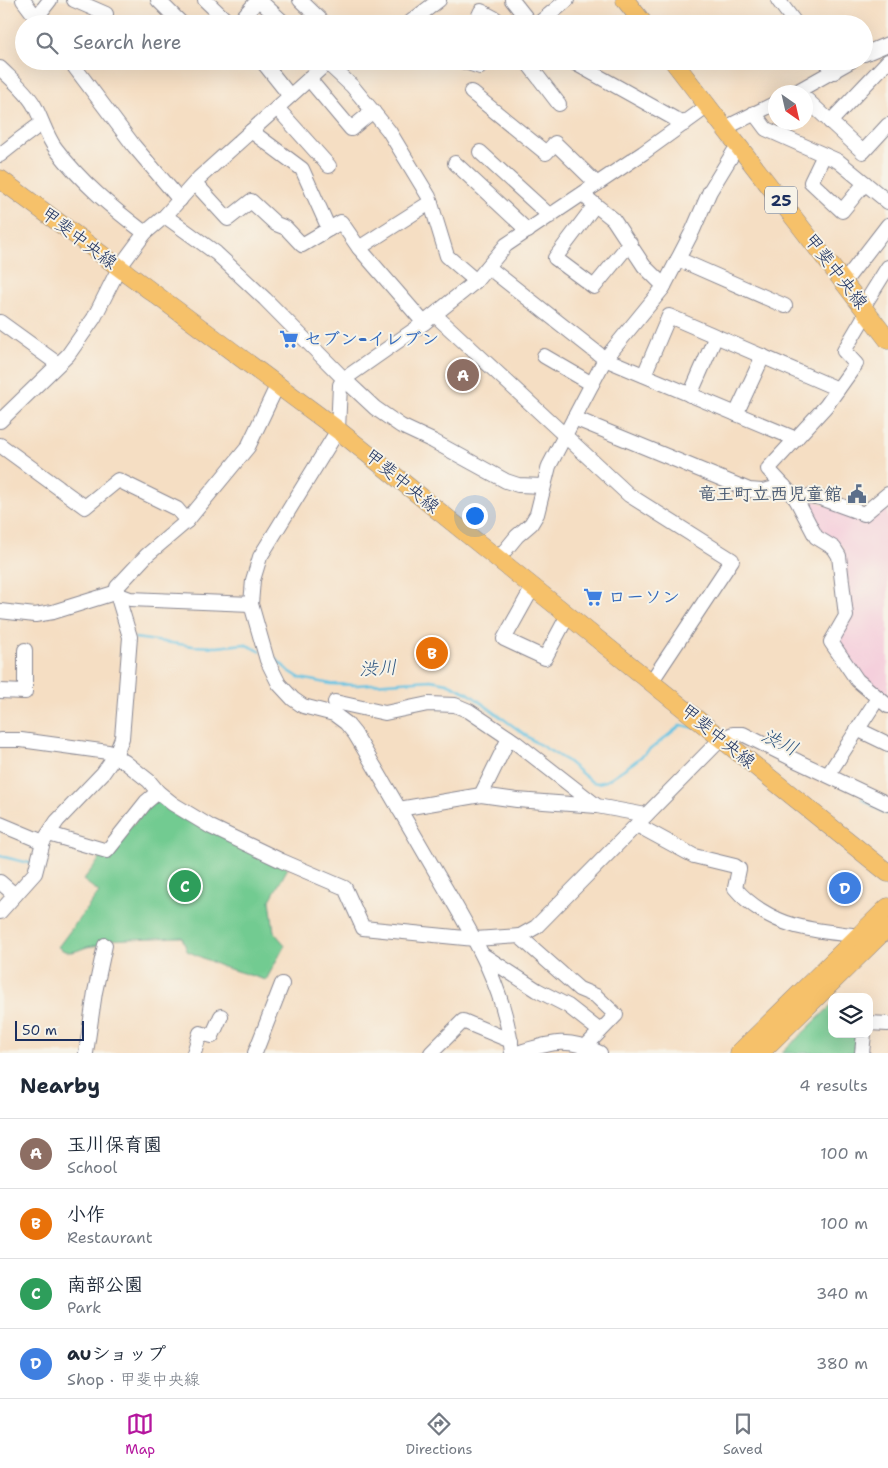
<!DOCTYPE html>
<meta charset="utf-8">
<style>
body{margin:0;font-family:"Shantell Sans","Klee One",sans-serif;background:#f2f2f3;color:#1f2937}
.controls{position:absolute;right:15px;bottom:15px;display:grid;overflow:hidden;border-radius:10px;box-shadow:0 5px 20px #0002}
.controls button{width:45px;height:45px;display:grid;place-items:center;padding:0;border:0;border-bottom:1px solid #e0e1e3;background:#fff;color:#1f2937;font:25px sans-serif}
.compass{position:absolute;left:768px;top:85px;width:45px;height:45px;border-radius:50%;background:#fff;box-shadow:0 5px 20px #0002;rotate:146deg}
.scale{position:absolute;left:15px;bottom:12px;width:69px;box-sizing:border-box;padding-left:5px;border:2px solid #1b2f5e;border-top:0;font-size:14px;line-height:18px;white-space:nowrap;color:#1b2f5e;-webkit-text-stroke:4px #f7f3e8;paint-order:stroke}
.you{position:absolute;left:474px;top:515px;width:18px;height:18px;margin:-12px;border:4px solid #fff;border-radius:50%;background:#1a73e8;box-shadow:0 0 0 8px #1a73e833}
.badge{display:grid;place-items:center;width:32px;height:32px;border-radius:50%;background:#b5179e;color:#fff;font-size:16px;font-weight:700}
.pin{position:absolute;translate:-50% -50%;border:2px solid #fff;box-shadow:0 1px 5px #0006}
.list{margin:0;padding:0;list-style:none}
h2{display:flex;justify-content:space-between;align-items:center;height:65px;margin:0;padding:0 20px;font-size:21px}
h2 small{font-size:16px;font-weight:400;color:#747a83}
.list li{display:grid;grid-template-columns:32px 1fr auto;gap:15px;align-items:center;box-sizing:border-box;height:70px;padding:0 20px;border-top:1px solid #e0e1e3}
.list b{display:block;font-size:19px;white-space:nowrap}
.list p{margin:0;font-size:16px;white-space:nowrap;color:#747a83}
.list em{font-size:16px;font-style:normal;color:#747a83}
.icon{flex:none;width:28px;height:28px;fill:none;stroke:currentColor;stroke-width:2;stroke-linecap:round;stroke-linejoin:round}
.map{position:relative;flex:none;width:888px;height:1053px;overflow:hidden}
.search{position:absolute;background:#fff;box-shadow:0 5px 20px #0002;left:15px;right:15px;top:15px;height:55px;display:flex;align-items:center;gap:12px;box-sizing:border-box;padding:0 18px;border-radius:28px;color:#747a83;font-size:19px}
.sheet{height:345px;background:#fff}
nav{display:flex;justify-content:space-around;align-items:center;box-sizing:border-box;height:70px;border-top:1px solid #e0e1e3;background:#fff;font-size:14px;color:#747a83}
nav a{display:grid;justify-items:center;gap:2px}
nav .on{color:#b5179e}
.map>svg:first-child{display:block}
</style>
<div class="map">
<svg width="888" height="1053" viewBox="0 0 888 1053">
<rect width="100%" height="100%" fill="#f7f3e8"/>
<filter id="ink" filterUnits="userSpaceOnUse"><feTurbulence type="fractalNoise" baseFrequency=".02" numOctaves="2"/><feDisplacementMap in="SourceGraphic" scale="10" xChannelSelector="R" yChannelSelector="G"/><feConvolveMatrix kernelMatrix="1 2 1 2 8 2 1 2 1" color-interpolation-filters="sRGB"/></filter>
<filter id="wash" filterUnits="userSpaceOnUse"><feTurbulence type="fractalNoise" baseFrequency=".0096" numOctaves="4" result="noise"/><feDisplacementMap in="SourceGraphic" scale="20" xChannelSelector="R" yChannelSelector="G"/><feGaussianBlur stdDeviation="1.12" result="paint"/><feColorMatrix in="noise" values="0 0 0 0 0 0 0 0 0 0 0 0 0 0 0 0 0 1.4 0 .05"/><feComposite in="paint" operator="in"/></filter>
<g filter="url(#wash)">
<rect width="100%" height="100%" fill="#f5dec3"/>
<path fill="#f5cfdc" d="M810,499L865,519L888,500V698L850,664L835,639L850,615L843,547L815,530L801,501Z"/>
<g fill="#72cb91" stroke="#467d78">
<path d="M155,801H163L288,868L270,900L274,932L285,945L266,980L223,967L187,951L182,937L105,940L100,945C95,946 89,946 84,948C74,952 68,955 58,947L99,892L83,880L103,855Z"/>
<path d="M832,1005V1034H860L857,1053H782Z"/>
</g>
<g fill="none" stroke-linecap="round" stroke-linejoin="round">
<g stroke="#64c3e3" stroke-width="2.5">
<path d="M135,638L193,646L217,647L244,644L260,651"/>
<path d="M272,656L289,671L300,678L331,684L357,685L431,680L447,683L468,693L535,742L567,761L592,782L598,783L606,781L633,763L681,725L695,728"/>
<path d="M862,799L888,815"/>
<path d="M0,856L33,864"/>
</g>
</g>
</g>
<g filter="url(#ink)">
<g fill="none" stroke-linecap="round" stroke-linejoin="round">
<g stroke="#888690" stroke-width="16">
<g id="minor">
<path d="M23,0L41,24"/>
<path d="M74,0L106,14"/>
<path d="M158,0L182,24"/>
<path d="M205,0L230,24"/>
<path d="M259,0L285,24"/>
<path d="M300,0L325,24"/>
<path d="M512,0L531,24"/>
<path d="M778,0L796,24"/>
<path d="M36,18L50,0"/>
<path d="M237,24L258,0"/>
<path d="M408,24L439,0"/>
<path d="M475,24L481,11L496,19L497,24"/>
<path d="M538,24L567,0"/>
<path d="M864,54L888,44"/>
<path d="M70,61L134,146L180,200"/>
<path d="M262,61L290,96"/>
<path d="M325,61L352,86L389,131L429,197L447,256L476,281"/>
<path d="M462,61L480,67L483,61"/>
<path d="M526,61L559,104"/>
<path d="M571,61L684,124"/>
<path d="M826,61L834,72"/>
<path d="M0,68C11,79 26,91 34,105C42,119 46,136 56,149C81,182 112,208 145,233"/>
<path d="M309,79L351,129L373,111"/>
<path d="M471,92L546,153L555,143L597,184"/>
<path d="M796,92L851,61"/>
<path d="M806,99L863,152L888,125"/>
<path d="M277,108L329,166"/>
<path d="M754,113L766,129L838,161L888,202"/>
<path d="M830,122L888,61"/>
<path d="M725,128L776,103"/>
<path d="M251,131L302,169L329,229"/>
<path d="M480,152L550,216"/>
<path d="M0,155L19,140L42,123"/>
<path d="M824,155L811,182L842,211L865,183"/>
<path d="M455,163L528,231"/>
<path d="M195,183L228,219L251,201L276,224L286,228L302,245L341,222L359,248L424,323"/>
<path d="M588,199L613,219L644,266L664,286"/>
<path d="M595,205L555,258L594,287L630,243"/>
<path d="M165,216L216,253L265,299L344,379L375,408L401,426L433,441L506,481L518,485L543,486"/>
<path d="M359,248L431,202"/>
<path d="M678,259L785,306"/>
<path d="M488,267L605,359L796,439"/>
<path d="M844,282L888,225"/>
<path d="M863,307L888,267"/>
<path d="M867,312L844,351L856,364L826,406L768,469L796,499L816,537L834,548L839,556L846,616L831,642L857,680L888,706"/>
<path d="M435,315L629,495L732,560L651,682"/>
<path d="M0,322L58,364"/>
<path d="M544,356L592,384"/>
<path d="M644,375L669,316L838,389"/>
<path d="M690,395L716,336"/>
<path d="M736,414L763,356"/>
<path d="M574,418L749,490L762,491L784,486"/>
<path d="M0,421L68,355L94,318L119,268L145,233L165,216L199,178L329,61"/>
<path d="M0,445L85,507L118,480L177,509L187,521"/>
<path d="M796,499L809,496L820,498L864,514L888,494"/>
<path d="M498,559L517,536L531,524L537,514L549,466L605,359L663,288L693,230L710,191L738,145"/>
<path d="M533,587L504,639L545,658L568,615"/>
<path d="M0,611L35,615L53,612L114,593L130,599L251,604"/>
<path d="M0,691L25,692V650"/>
<path d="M335,702L385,713L428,704L455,705L469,711L515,742L597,806L646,815"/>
<path d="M857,729L888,744"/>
<path d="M0,740H21L108,752L125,762L149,781L158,792L173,804L211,827L282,861L345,888L363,928L475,939L520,936L536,927L721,739L733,734H743L799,762L888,804"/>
<path d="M828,775L878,698"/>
<path d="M481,795L509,738"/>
<path d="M399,809L481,795L517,800L597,806"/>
<path d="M0,824L43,842"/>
<path d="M637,825L694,856L735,866L739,869L735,888C749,905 772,919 793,925C812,931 839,933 859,936"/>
<path d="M49,834L107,851L146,802L158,792"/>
<path d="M0,882L15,895"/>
<path d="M0,912L35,873L43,842L57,821L103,773L115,756L122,738L130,637L117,594V587L147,555L187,521L248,447L278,384"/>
<path d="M519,936L579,989L596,996L616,1015L586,1046"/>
<path d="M483,955L537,990L568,1006L600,1031"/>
<path d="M869,1023L888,1024"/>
<path d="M86,1053L95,992L105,945"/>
<path d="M194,1053L200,1033L212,1036L221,1016"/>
<path d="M255,1053L282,984"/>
<path d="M431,1053L463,1021L511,1041"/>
<path d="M512,1053C505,984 468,927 434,869C408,824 382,779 355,734L346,723L334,714L303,706L293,699L279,684L267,660L251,604L253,580L260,557L338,430L340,385L344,379L424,323L476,281L506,245L643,153L708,106"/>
<path d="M517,1053C550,1043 566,1036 600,1053"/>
<path d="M862,1053L864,1034"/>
</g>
</g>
<g stroke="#888690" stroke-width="19">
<g id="major">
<path d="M625,0L644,24"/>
<path d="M673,61L888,340"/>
<path d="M0,179L338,430L888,873"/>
<path d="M739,1053L888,907"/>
<path d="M760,1053L888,927"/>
</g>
</g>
<use href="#minor" stroke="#fff" stroke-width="14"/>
<use href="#major" stroke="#f6c16b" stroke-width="18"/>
</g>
</g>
<defs>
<g id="supermarket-bare" transform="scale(1.5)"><path d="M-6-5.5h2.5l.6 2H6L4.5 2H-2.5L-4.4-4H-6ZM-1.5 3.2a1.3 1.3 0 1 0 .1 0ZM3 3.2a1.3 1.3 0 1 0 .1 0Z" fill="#3f7fe0" stroke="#f7f3e8" stroke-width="2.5" paint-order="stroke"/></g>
<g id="civic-bare" transform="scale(1.5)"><path d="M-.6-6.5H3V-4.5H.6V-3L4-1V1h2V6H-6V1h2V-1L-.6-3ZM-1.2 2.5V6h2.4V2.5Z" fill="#5c6f8a" stroke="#f7f3e8" stroke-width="2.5" paint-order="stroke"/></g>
</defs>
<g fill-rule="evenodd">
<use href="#supermarket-bare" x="289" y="339"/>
<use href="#civic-bare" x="857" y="494"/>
<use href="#supermarket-bare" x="593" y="597"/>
</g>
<g text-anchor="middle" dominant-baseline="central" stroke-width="4" stroke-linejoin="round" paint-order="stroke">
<rect fill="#f7f3e8" stroke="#5d6a87" stroke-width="1" x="765" y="186.5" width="32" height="27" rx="4"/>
<g font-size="16" font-weight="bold" fill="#1b2f5e">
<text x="781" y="200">25</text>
</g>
<g font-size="18" fill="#1b2f5e" stroke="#f7f3e8">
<text transform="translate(79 238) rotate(37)">甲斐中央線</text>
<text transform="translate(836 271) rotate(52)">甲斐中央線</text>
<text transform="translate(402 481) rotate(39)">甲斐中央線</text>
<text transform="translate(718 736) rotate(39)">甲斐中央線</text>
</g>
<g font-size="18" font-weight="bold" fill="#366cbe" stroke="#f7f3e8" text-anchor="start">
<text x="304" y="339">セブン-イレブン</text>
<text x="608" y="597">ローソン</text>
</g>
<g font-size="18" font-weight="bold" fill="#4e5e75" stroke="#f7f3e8" text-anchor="end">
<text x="842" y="494">竜王町立西児童館</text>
</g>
<g font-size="19" font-style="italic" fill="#2d547f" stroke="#f7f3e8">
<text transform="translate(378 668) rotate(-3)">渋川</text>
<text transform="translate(780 742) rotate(26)">渋川</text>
</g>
</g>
</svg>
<div class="controls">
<button><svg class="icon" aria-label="layers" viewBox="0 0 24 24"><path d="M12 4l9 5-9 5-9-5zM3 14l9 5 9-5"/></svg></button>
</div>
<svg class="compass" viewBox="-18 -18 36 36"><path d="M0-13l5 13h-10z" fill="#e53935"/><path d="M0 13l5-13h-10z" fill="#747a83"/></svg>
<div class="scale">50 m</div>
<div class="you"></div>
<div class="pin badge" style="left:463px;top:375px;background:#8d6e63">A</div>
<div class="pin badge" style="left:432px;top:653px;background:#e8710a">B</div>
<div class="pin badge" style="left:185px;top:886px;background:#2e9e5b">C</div>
<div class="pin badge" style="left:845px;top:888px;background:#3f7fe0">D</div>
<div class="search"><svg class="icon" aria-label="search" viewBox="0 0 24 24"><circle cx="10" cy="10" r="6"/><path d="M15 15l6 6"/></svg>Search here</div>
</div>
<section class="sheet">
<h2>Nearby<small>4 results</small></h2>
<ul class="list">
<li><span class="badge" style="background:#8d6e63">A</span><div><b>玉川保育園</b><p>School</p></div><em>100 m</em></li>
<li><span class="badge" style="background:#e8710a">B</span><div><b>小作</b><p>Restaurant</p></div><em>100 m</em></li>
<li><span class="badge" style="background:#2e9e5b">C</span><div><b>南部公園</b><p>Park</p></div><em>340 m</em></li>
<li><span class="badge" style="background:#3f7fe0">D</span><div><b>auショップ</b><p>Shop · 甲斐中央線</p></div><em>380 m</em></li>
</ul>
</section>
<nav>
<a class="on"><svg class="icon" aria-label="map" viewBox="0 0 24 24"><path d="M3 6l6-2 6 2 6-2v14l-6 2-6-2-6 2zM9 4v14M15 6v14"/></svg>Map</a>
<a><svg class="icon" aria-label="directions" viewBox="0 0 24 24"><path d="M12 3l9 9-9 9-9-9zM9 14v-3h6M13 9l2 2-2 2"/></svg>Directions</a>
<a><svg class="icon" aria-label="saved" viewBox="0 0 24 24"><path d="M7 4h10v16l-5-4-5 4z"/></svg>Saved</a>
</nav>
